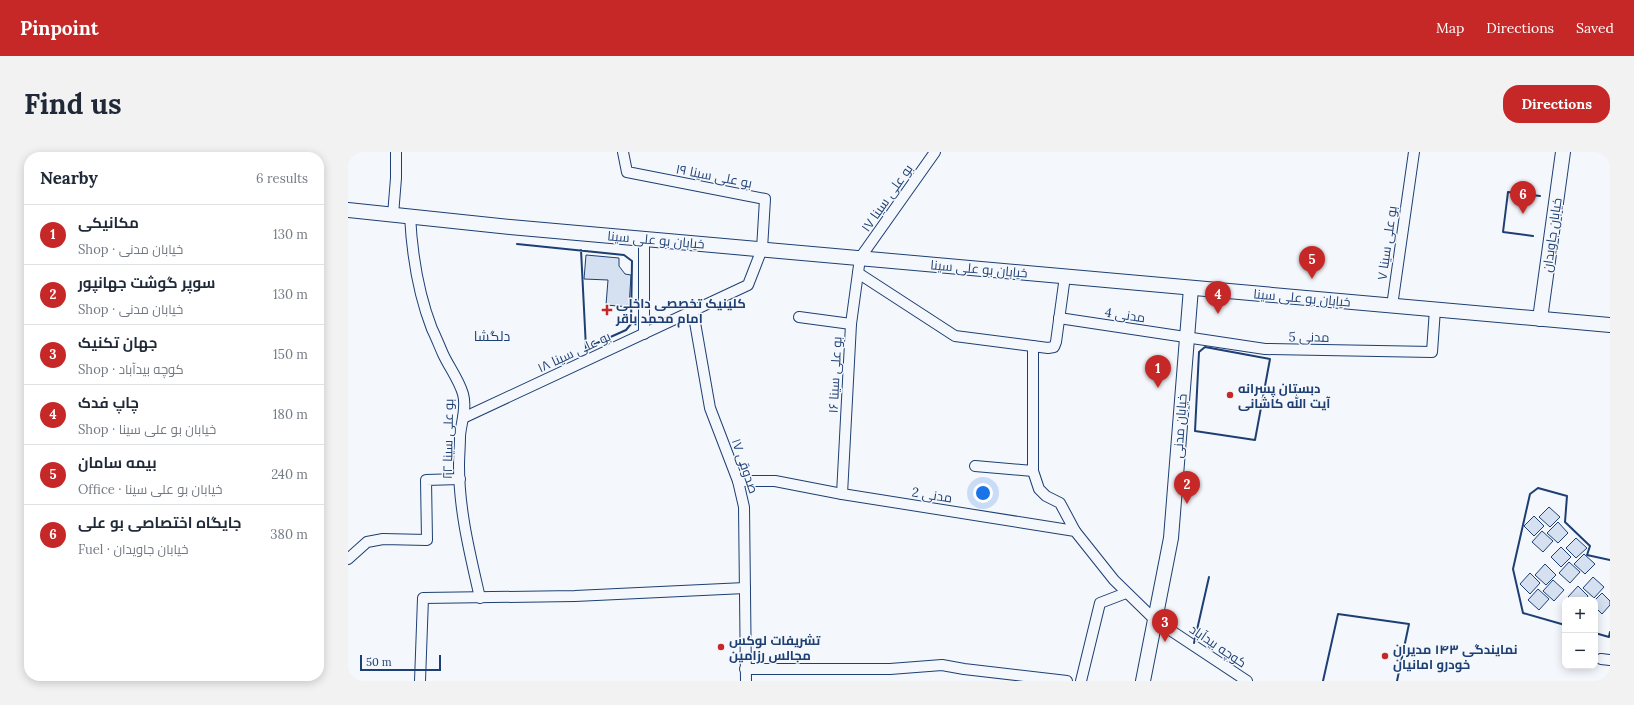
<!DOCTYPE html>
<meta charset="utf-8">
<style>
body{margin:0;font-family:Lora,Cairo,serif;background:#f2f2f3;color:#1f2937}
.controls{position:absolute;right:12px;bottom:12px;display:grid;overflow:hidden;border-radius:8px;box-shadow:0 2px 10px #0003}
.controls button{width:36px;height:36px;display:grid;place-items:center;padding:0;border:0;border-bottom:1px solid #e0e1e3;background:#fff;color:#1f2937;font:20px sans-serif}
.scale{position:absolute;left:12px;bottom:10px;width:81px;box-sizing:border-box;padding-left:4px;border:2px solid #1d3f73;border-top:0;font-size:11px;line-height:14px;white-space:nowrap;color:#1d3f73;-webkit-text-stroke:3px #f4f7fb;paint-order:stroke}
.you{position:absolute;left:635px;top:341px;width:14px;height:14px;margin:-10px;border:3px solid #fff;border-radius:50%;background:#1a73e8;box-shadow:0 0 0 6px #1a73e833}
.badge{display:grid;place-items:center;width:26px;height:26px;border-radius:50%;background:#c62828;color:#fff;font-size:13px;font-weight:700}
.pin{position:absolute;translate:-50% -33px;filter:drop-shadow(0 1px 2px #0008)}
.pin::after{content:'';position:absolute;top:21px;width:14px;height:12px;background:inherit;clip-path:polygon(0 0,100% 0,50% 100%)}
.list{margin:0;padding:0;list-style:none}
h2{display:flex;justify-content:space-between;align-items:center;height:52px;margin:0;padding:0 16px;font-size:17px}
h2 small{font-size:13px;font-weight:400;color:#747a83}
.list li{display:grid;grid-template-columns:26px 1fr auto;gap:12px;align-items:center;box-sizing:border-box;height:60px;padding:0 16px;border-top:1px solid #e0e1e3}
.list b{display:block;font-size:15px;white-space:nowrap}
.list p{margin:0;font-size:13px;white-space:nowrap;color:#747a83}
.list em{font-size:13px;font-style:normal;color:#747a83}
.map{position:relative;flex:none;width:1262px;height:529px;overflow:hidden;border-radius:16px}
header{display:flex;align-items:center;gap:24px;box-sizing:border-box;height:56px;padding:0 20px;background:#c62828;color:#fff}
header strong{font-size:19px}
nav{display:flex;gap:22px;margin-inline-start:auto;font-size:14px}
.intro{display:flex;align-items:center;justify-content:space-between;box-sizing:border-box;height:96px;padding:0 24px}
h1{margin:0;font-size:28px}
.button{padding:10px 18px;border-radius:16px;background:#c62828;color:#fff;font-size:14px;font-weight:700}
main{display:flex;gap:24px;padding:0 24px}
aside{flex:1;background:#fff;border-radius:16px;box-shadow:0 2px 10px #0003}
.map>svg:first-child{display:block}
</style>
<header>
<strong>Pinpoint</strong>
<nav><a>Map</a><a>Directions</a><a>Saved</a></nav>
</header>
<div class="intro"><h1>Find us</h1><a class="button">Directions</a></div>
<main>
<aside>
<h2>Nearby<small>6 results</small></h2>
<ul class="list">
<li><span class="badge">1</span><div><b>مکانیکی</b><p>Shop · خیابان مدنی</p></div><em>130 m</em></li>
<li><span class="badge">2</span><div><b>سوپر گوشت جهانپور</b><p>Shop · خیابان مدنی</p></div><em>130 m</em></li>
<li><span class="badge">3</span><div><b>جهان تکنیک</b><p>Shop · کوچه بیدآباد</p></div><em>150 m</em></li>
<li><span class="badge">4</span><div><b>چاپ فدک</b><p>Shop · خیابان بو علی سینا</p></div><em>180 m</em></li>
<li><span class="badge">5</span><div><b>بیمه سامان</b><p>Office · خیابان بو علی سینا</p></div><em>240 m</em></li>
<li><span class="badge">6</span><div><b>جایگاه اختصاصی بو علی</b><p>Fuel · خیابان جاویدان</p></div><em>380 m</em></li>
</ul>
</aside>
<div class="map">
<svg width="1262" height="529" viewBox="0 0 1262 529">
<rect width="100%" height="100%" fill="#f4f7fb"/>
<g fill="#d5e0f0" stroke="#1d3f73">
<path d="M238,103L271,106V114L277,122L283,123L281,155L258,153L260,128L236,127Z"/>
<path d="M1201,355L1212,365L1202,375L1191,365Z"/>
<path d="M1186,364L1196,374L1186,384L1176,374Z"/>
<path d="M1210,370L1220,381L1210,391L1199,381Z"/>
<path d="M1194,379L1205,389L1195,400L1184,390Z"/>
<path d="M1228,386L1239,396L1228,406L1218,396Z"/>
<path d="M1213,395L1223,405L1213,415L1203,405Z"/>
<path d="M1236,402L1247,412L1237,422L1226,412Z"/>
<path d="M1221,410L1232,420L1222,431L1211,421Z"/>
<path d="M1197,412L1208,423L1198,433L1187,423Z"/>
<path d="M1182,421L1192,431L1182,442L1172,432Z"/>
<path d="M1245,425L1256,435L1246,446L1235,436Z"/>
<path d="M1205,428L1216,438L1206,449L1195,439Z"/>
<path d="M1230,434L1240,444L1237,448H1223L1220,445Z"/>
<path d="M1190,437L1201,447L1191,458L1180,448Z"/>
<path d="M1254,441L1262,449V453L1254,462L1247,455V448Z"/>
</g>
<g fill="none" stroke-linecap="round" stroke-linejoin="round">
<g stroke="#1d3f73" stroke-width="12">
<g id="street">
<path d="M45,63L48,26V0"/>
<path d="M62,64C64,102 70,141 84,177C88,185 91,193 95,202C101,215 111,228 115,242C119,256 113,271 112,284C112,294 111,304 111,314C111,359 122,402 132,446"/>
<path d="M510,121L607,184L700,196L706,195L708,190L717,124"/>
<path d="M1044,154L1066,0"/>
<path d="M345,159L362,256L390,329L396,355L398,529"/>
<path d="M451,165L503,172"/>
<path d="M711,166L917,197L1084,200L1087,157"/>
<path d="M296,182V87"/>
<path d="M685,194V319L691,337L698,344L712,351L727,379"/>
<path d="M115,266L400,133L414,97L417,47L279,20L275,0"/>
<path d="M627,314L685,319"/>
<path d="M390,329H427L494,342L727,379L766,428L807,468L899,529"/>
<path d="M494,342L503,172L512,106L587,0"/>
<path d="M0,407L19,390L35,387L79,388L78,328L112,327"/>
<path d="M1253,507L1262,508"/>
<path d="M397,517H542L594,513L616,517L719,529"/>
<path d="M72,529L75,446L227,444L397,436"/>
<path d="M733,529L752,451L778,441"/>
</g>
</g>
<g stroke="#1d3f73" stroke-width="16">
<g id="secondary">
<path d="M0,58L162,75L1262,173"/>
<path d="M1192,167L1215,0"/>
<path d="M795,529L823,386L843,136"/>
</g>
</g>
<use href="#street" stroke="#f4f7fb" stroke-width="10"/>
<use href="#secondary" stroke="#f4f7fb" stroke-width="14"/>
<g stroke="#1d3f73" stroke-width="2">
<path d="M1185,84L1155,80L1160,40L1192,44"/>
<path d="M169,92L276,103L284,109L283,172L278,178L238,196L233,98"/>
<path d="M857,195L922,207L907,288L847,279L851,200Z"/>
<path d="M1217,473L1175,461L1165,417L1182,342L1190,336L1219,344L1217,370L1242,394L1239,403L1262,408"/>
<path d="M1247,481L1261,485L1262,480"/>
<path d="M846,491L861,425"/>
<path d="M975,529L990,462L1061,472L1049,529"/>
</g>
</g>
<g fill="#c62828" stroke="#f4f7fb" stroke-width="1.5">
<path d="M257 152h4v4h4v4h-4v4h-4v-4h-4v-4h4z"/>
<circle cx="882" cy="243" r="4"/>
<circle cx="373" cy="495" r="4"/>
<circle cx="1037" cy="504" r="4"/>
</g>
<g text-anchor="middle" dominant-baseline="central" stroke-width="3" stroke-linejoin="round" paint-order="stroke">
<g font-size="13" fill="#1d3f73" stroke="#f4f7fb">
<text transform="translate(366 24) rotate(11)">بو علی سینا ۱۹</text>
<text transform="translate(539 46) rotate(-55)">بو علی سینا ۱۷</text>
<text transform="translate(1204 83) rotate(-82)">خیابان جاویدان</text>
<text transform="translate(308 88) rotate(5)">خیابان بو علی سینا</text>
<text transform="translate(1039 91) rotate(-82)">بو علی سینا ۷</text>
<text transform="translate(631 117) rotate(5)">خیابان بو علی سینا</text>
<text transform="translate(954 146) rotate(5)">خیابان بو علی سینا</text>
<text transform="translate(777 163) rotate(8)">مدنی 4</text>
<text transform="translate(961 185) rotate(1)">مدنی 5</text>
<text transform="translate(226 200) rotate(-25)">بو علی سینا ۱۸</text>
<text transform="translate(487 223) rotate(-87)">بو علی سینا ۱۶</text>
<text transform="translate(832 274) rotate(-86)">خیابان مدنی</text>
<text transform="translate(100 287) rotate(-89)">بو علی سینا ۲۲</text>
<text transform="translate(397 314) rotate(71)">صدوقی ۱۷</text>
<text transform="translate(584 343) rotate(9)">مدنی 2</text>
<text transform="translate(870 494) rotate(34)">کوچه بیدآباد</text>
</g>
<g font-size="13" font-weight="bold" fill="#1d3f73" stroke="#f4f7fb" text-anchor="start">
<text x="268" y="151">کلینیک تخصصی داخلی<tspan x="268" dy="15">امام محمد باقر</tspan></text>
<text x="890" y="236">دبستان پسرانه<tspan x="890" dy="15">آیت الله کاشانی</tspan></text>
<text x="381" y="488">تشریفات لوکس<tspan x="381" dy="15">مجالس رزامین</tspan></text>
<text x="1045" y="497">نمایندگی ۱۴۳ مدیران<tspan x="1045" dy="15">خودرو امانیان</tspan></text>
</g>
<g font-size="14" fill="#1d3f73" stroke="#f4f7fb">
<text x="144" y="184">دلگشا</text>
</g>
</g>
</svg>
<div class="controls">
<button>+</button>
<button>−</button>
</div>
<div class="scale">50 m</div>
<div class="you"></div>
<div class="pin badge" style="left:810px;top:236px">1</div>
<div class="pin badge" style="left:839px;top:352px">2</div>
<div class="pin badge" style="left:817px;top:490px">3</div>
<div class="pin badge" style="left:870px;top:162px">4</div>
<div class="pin badge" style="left:964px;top:127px">5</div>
<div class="pin badge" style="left:1175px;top:62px">6</div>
</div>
</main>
